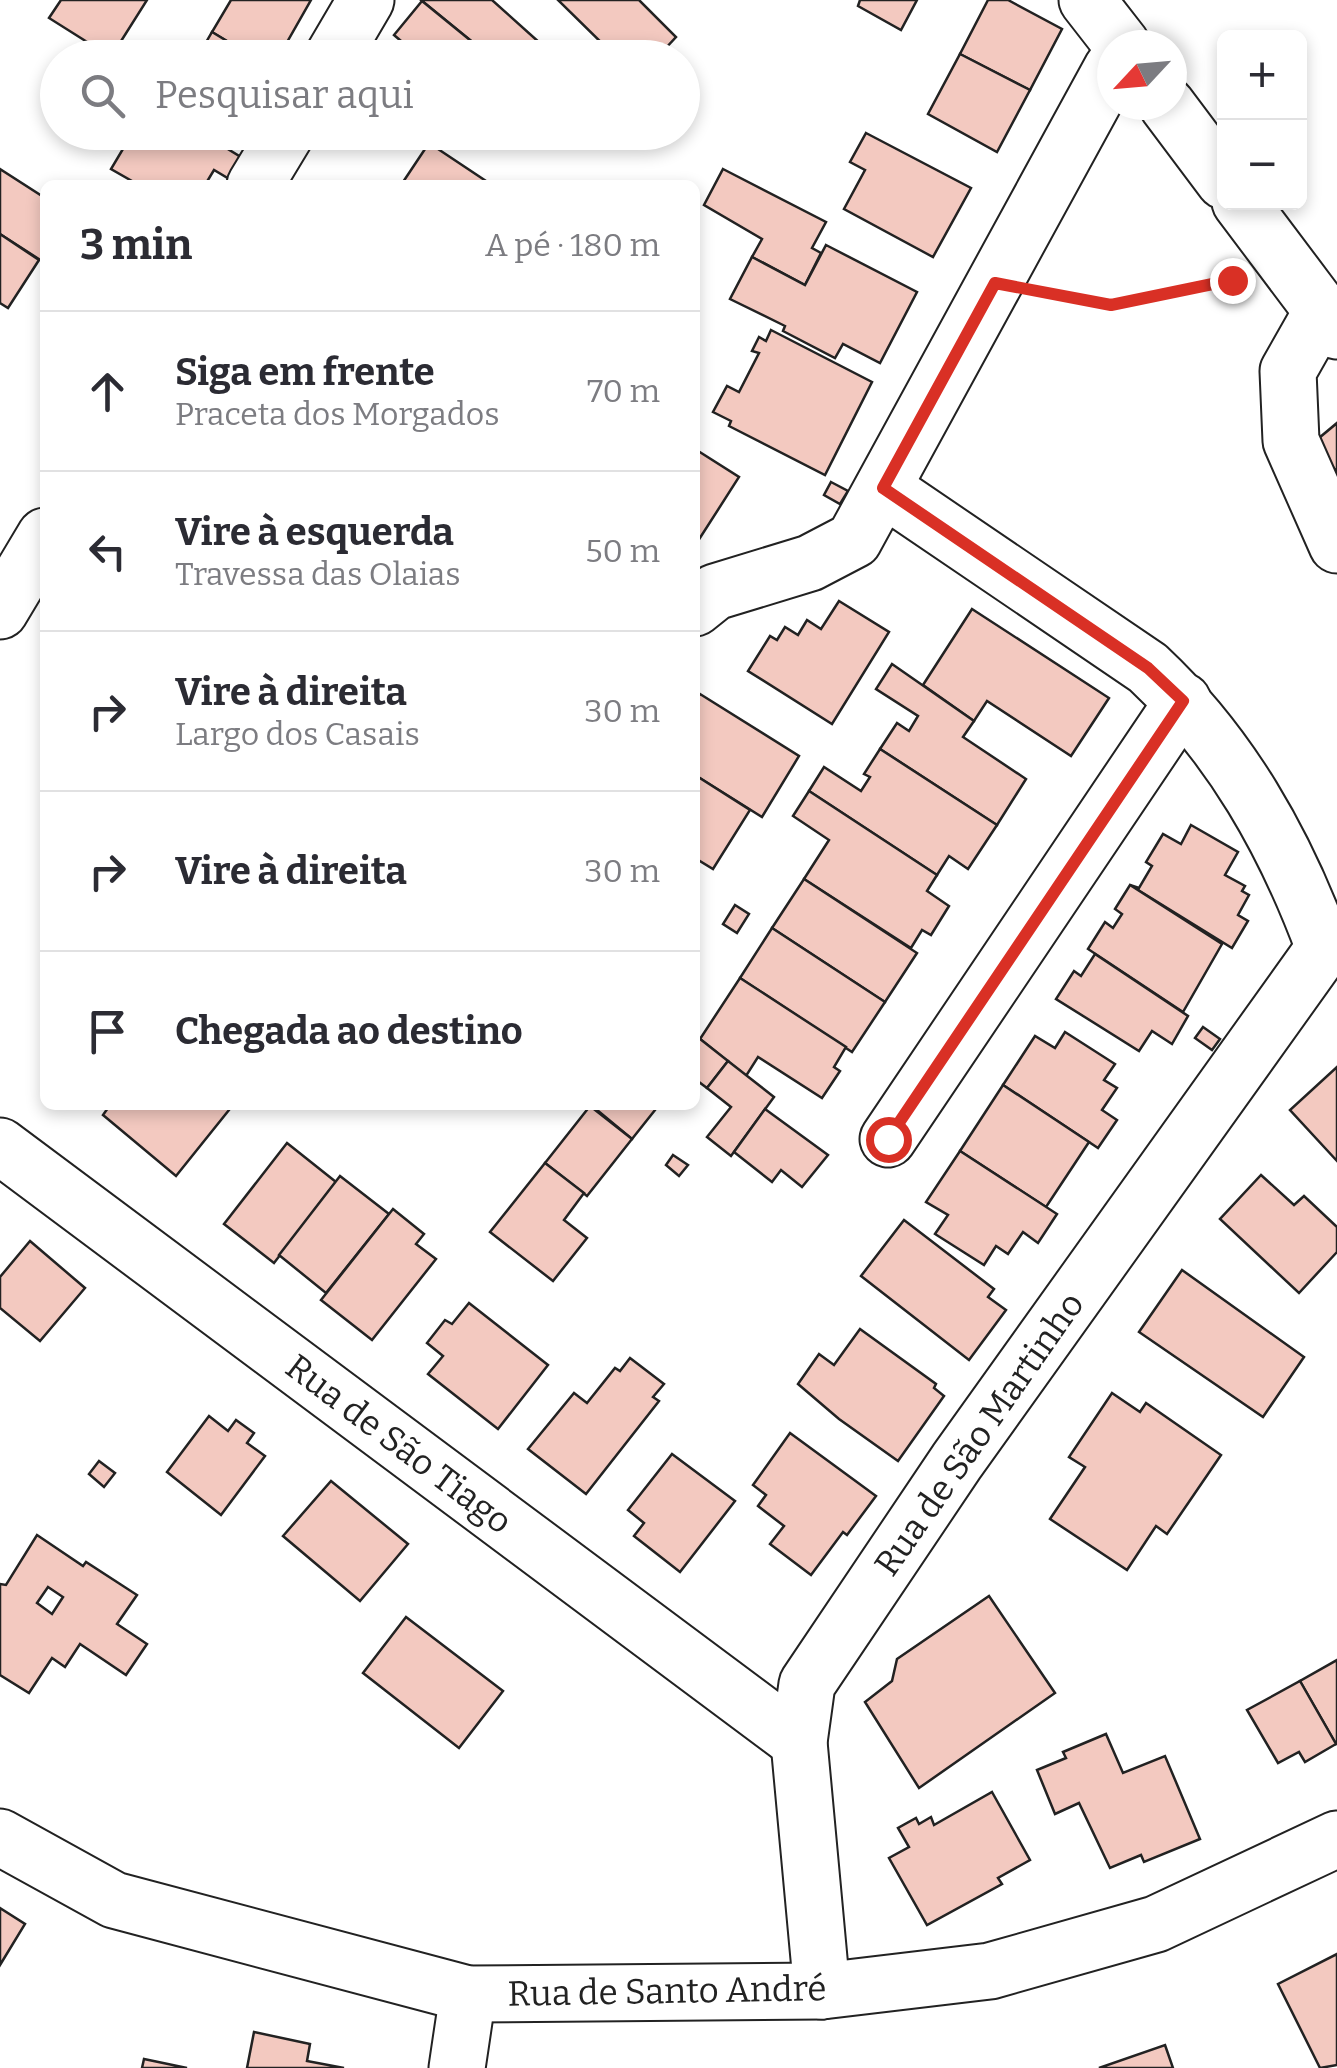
<!DOCTYPE html>
<html lang="pt">
<meta charset="utf-8">
<style>
body{margin:0;font-family:Bitter,serif;background:#f2f2f3;color:#2b2b33}
.controls{position:absolute;right:30px;top:30px;display:grid;overflow:hidden;border-radius:15px;box-shadow:0 5px 15px #0003}
.controls button{width:90px;height:90px;display:grid;place-items:center;padding:0;border:0;border-bottom:2px solid #e1e1e2;background:#fff;color:#2b2b33;font:50px sans-serif}
.compass{position:absolute;left:1097px;top:30px;width:90px;height:90px;border-radius:50%;background:#fff;box-shadow:0 5px 15px #0003;rotate:244deg}
.stop{position:absolute;width:30px;height:30px;margin:-22px;border:8px solid #d93025;border-radius:50%;background:#fff}
.stop.end{background:#d93025;border-color:#fff;box-shadow:0 2px 10px #0008}
.list{margin:0;padding:0;list-style:none}
h2{display:flex;justify-content:space-between;align-items:center;height:130px;margin:0;padding:0 40px;font-size:42px}
h2 small{font-size:32px;font-weight:400;color:#7c7c81}
.list li{display:grid;grid-template-columns:65px 1fr auto;gap:30px;align-items:center;box-sizing:border-box;height:160px;padding:0 40px;border-top:2px solid #e1e1e2}
.list b{display:block;font-size:38px;white-space:nowrap}
.list p{margin:0;font-size:32px;white-space:nowrap;color:#7c7c81}
.list em{font-size:32px;font-style:normal;color:#7c7c81}
.icon{flex:none;width:55px;height:55px;fill:none;stroke:currentColor;stroke-width:2;stroke-linecap:round;stroke-linejoin:round}
.map{position:relative;flex:none;width:1337px;height:2068px;overflow:hidden}
.search{position:absolute;background:#fff;box-shadow:0 5px 15px #0003;left:40px;top:40px;width:660px;height:110px;display:flex;align-items:center;gap:25px;box-sizing:border-box;padding:0 35px;border-radius:55px;color:#7c7c81;font-size:38px}
.panel{position:absolute;background:#fff;box-shadow:0 5px 15px #0003;left:40px;top:180px;width:660px;height:930px;border-radius:15px}
.map>svg:first-child{display:block}
</style>
<div class="map">
<svg width="1337" height="2068" viewBox="0 0 1337 2068">
<rect width="100%" height="100%" fill="#fff"/>
<g fill="#f3c9c0" stroke="#222" stroke-width="2.5" fill-rule="evenodd">
<path d="M61,0H147L111,57L49,18Z"/>
<path d="M231,0H311L278,58H255L212,32Z"/>
<path d="M421,0H492L541,44L531,58H492Z"/>
<path d="M558,0H639L676,37L664,50L659,45L646,58H617Z"/>
<path d="M860,0H917L901,30L858,6Z"/>
<path d="M988,0H1008L1062,29L1030,90L960,54Z"/>
<path d="M422,1L492,58H421L394,35Z"/>
<path d="M212,32L255,58H197Z"/>
<path d="M960,54L1030,90L997,152L928,114Z"/>
<path d="M133,132H200L244,159L231,180L214,170L205,185H139L111,169Z"/>
<path d="M200,132H233L224,147Z"/>
<path d="M866,133L971,188L933,257L844,209L865,170L850,162Z"/>
<path d="M429,143L492,185H401Z"/>
<path d="M0,169L45,198V263L0,234Z"/>
<path d="M723,169L826,222L812,248L821,253L805,285L752,257L762,239L704,205Z"/>
<path d="M0,234L39,260L8,308L0,303Z"/>
<path d="M826,245L917,292L880,363L843,344L835,358L783,331L785,326L730,299L752,257L805,285Z"/>
<path d="M771,330L872,382L825,475L729,426L731,421L713,412L727,386L739,392L759,353L752,351L759,337L766,341Z"/>
<path d="M1337,423V472L1313,443Z"/>
<path d="M695,449L739,477L698,541L695,540Z"/>
<path d="M831,482L848,491L840,504L824,495Z"/>
<path d="M839,601L889,632L832,724L748,671L770,636L777,640L785,627L798,635L807,620L821,629Z"/>
<path d="M972,609L1109,698L1071,756L987,701L974,721L923,685Z"/>
<path d="M892,664L974,721L963,737L1026,779L997,825L880,749L897,723L909,731L918,716L876,689Z"/>
<path d="M700,694L799,756L762,817L695,775V702Z"/>
<path d="M880,749L997,825L968,869L949,856L937,875L809,791L824,767L861,791L870,777L864,774Z"/>
<path d="M695,775L750,810L713,869L695,858Z"/>
<path d="M809,791L937,875L927,891L949,906L931,935L922,930L911,948L804,879L829,840L793,816Z"/>
<path d="M1191,825L1238,852L1225,875L1245,886L1242,891L1249,895L1238,915L1248,921L1232,948L1130,885L1139,888L1152,866L1146,862L1163,834L1181,844Z"/>
<path d="M804,879L917,953L885,1002L772,928Z"/>
<path d="M1130,885L1222,944L1183,1012L1088,949L1105,922L1113,928L1122,914L1115,909Z"/>
<path d="M735,905L749,914L737,933L723,924Z"/>
<path d="M772,928L885,1002L852,1052L740,978Z"/>
<path d="M1095,954L1188,1016L1172,1044L1152,1031L1139,1051L1056,999L1074,971L1081,976Z"/>
<path d="M740,978L846,1047L834,1067L840,1071L822,1098L758,1057L746,1076L700,1039Z"/>
<path d="M1203,1027L1220,1039L1212,1050L1195,1038Z"/>
<path d="M1065,1032L1115,1064L1104,1080L1117,1088L1102,1110L1117,1120L1098,1148L1003,1085L1035,1036L1055,1048Z"/>
<path d="M695,1035L728,1061L707,1088L695,1079Z"/>
<path d="M728,1061L774,1097L731,1156L707,1137L731,1107L707,1088Z"/>
<path d="M1337,1067V1161L1290,1110Z"/>
<path d="M1003,1085L1089,1142L1046,1207L960,1151Z"/>
<path d="M110,1105H233L176,1176L103,1115Z"/>
<path d="M591,1105H659L632,1139Z"/>
<path d="M590,1106L632,1139L587,1196L545,1163Z"/>
<path d="M765,1109L828,1155L802,1187L781,1170L772,1182L734,1152Z"/>
<path d="M287,1143L336,1182L274,1263L224,1224Z"/>
<path d="M960,1151L1057,1214L1038,1243L1023,1232L1008,1254L996,1246L984,1265L935,1234L948,1215L926,1202Z"/>
<path d="M673,1155L688,1165L679,1176L666,1165Z"/>
<path d="M545,1163L584,1193L564,1220L587,1238L553,1281L490,1232Z"/>
<path d="M1261,1175L1294,1205L1304,1196L1337,1227V1252L1299,1293L1220,1219Z"/>
<path d="M340,1176L389,1214L326,1293L279,1255Z"/>
<path d="M393,1209L424,1234L416,1244L436,1259L372,1340L321,1300Z"/>
<path d="M904,1220L994,1289L988,1297L1006,1310L969,1360L861,1276Z"/>
<path d="M30,1241L85,1288L40,1341L0,1308V1277Z"/>
<path d="M1182,1270L1304,1357L1263,1417L1139,1332Z"/>
<path d="M469,1303L548,1365L498,1429L428,1374L443,1356L427,1343L445,1320L452,1324Z"/>
<path d="M860,1329L936,1384L934,1388L944,1396L898,1461L839,1419L798,1384L819,1354L834,1365Z"/>
<path d="M630,1358L664,1384L653,1397L659,1401L586,1494L528,1449L574,1393L587,1403L615,1368L620,1371Z"/>
<path d="M1112,1393L1140,1412L1146,1403L1221,1455L1167,1534L1156,1526L1127,1570L1050,1519L1085,1467L1069,1457Z"/>
<path d="M209,1416L228,1431L236,1420L254,1433L247,1443L265,1456L221,1515L167,1472Z"/>
<path d="M790,1433L876,1496L847,1535L843,1532L811,1575L770,1544L784,1526L758,1506L766,1495L753,1485Z"/>
<path d="M672,1454L735,1501L680,1572L634,1536L644,1523L628,1510Z"/>
<path d="M99,1461L115,1473L104,1487L89,1474Z"/>
<path d="M331,1481L408,1544L360,1601L283,1536Z"/>
<path d="M37,1535L83,1566L86,1562L137,1595L117,1624L147,1644L126,1675L80,1644L65,1667L52,1658L29,1693L0,1675V1584L6,1585ZM48,1587L63,1597L52,1614L37,1603Z"/>
<path d="M989,1596L1055,1693L919,1788L865,1702L892,1681L897,1659Z"/>
<path d="M406,1617L503,1691L459,1748L363,1673Z"/>
<path d="M1337,1660V1743L1336,1744L1300,1681Z"/>
<path d="M1300,1681L1336,1744L1305,1762L1299,1752L1278,1763L1247,1710Z"/>
<path d="M1106,1734L1123,1773L1165,1756L1200,1839L1144,1862L1141,1855L1110,1868L1079,1803L1055,1814L1037,1770L1066,1758L1063,1752Z"/>
<path d="M992,1792L1030,1860L998,1878L1002,1884L927,1925L889,1858L909,1847L898,1828L916,1818L919,1824L931,1817L934,1825Z"/>
<path d="M0,1908L25,1924L0,1965Z"/>
<path d="M1337,1954V2065L1320,2068L1278,1984Z"/>
<path d="M254,2032L310,2044L307,2061L344,2068H247Z"/>
<path d="M1165,2045L1173,2068H1099Z"/>
<path d="M144,2059L187,2068H142Z"/>
</g>
<g fill="none" stroke-linecap="round" stroke-linejoin="round">
<g stroke="#222" stroke-width="59">
<g id="minor">
<path d="M1087,0L1122,45"/>
<path d="M332,58L366,0"/>
<path d="M1167,105L1224,181"/>
<path d="M255,185L287,132"/>
<path d="M1240,202L1337,331"/>
<path d="M1322,311L1288,371L1291,441L1337,545"/>
<path d="M883,488L1148,668C1231,746 1285,842 1324,948"/>
<path d="M695,608L715,592L810,563L854,540L1112,68"/>
<path d="M0,611L45,536"/>
<path d="M888,1139L1183,701"/>
<path d="M0,1146L799,1742"/>
<path d="M0,1837L114,1900L468,1994L822,1991L990,1971L1156,1924L1337,1839"/>
<path d="M822,1991L799,1742L807,1684L957,1461L1324,948L1337,939"/>
<path d="M457,2068L468,1994"/>
</g>
</g>
<path stroke="#646464" stroke-width="6" stroke-dasharray="8 5" stroke-linecap="butt" d="M1052,294L1111,305L1231,280"/>
<use href="#minor" stroke="#fff" stroke-width="55"/>
</g>
<g fill="none" stroke-linecap="round" stroke-linejoin="round">
<path stroke="#d93025" stroke-width="12" d="M888,1139L1183,701L1148,668L883,488L995,283L1111,305L1232,280"/>
</g>
<g text-anchor="middle" dominant-baseline="central" stroke-width="8" stroke-linejoin="round" paint-order="stroke">
<g font-size="35" fill="#222" stroke="#fff">
<text transform="translate(979 1434) rotate(-55)">Rua de São Martinho</text>
<text transform="translate(399 1444) rotate(37)">Rua de São Tiago</text>
<text transform="translate(667 1991) rotate(-1)">Rua de Santo André</text>
</g>
</g>
</svg>
<div class="controls">
<button>+</button>
<button>−</button>
</div>
<svg class="compass" viewBox="-18 -18 36 36"><path d="M0-13l5 13h-10z" fill="#e53935"/><path d="M0 13l5-13h-10z" fill="#7c7c81"/></svg>
<div class="stop" style="left:888px;top:1139px"></div>
<div class="stop end" style="left:1232px;top:280px"></div>
<div class="search"><svg class="icon" aria-label="search" viewBox="0 0 24 24"><circle cx="10" cy="10" r="6"/><path d="M15 15l6 6"/></svg>Pesquisar aqui</div>
<section class="panel">
<h2>3 min<small>A pé · 180 m</small></h2>
<ul class="list">
<li><svg class="icon" aria-label="ahead" viewBox="0 0 24 24"><path d="M12 20V5M6 11l6-6 6 6"/></svg><div><b>Siga em frente</b><p>Praceta dos Morgados</p></div><em>70 m</em></li>
<li><svg class="icon" aria-label="left" viewBox="0 0 24 24"><path d="M17 20v-9H6M10 6l-5 5 5 5"/></svg><div><b>Vire à esquerda</b><p>Travessa das Olaias</p></div><em>50 m</em></li>
<li><svg class="icon" aria-label="right" viewBox="0 0 24 24"><path d="M7 20v-9h11M14 6l5 5-5 5"/></svg><div><b>Vire à direita</b><p>Largo dos Casais</p></div><em>30 m</em></li>
<li><svg class="icon" aria-label="right" viewBox="0 0 24 24"><path d="M7 20v-9h11M14 6l5 5-5 5"/></svg><div><b>Vire à direita</b></div><em>30 m</em></li>
<li><svg class="icon" aria-label="arrive" viewBox="0 0 24 24"><path d="M6 21V4h12l-3 4 3 4H6"/></svg><div><b>Chegada ao destino</b></div></li>
</ul>
</section>
</div>
